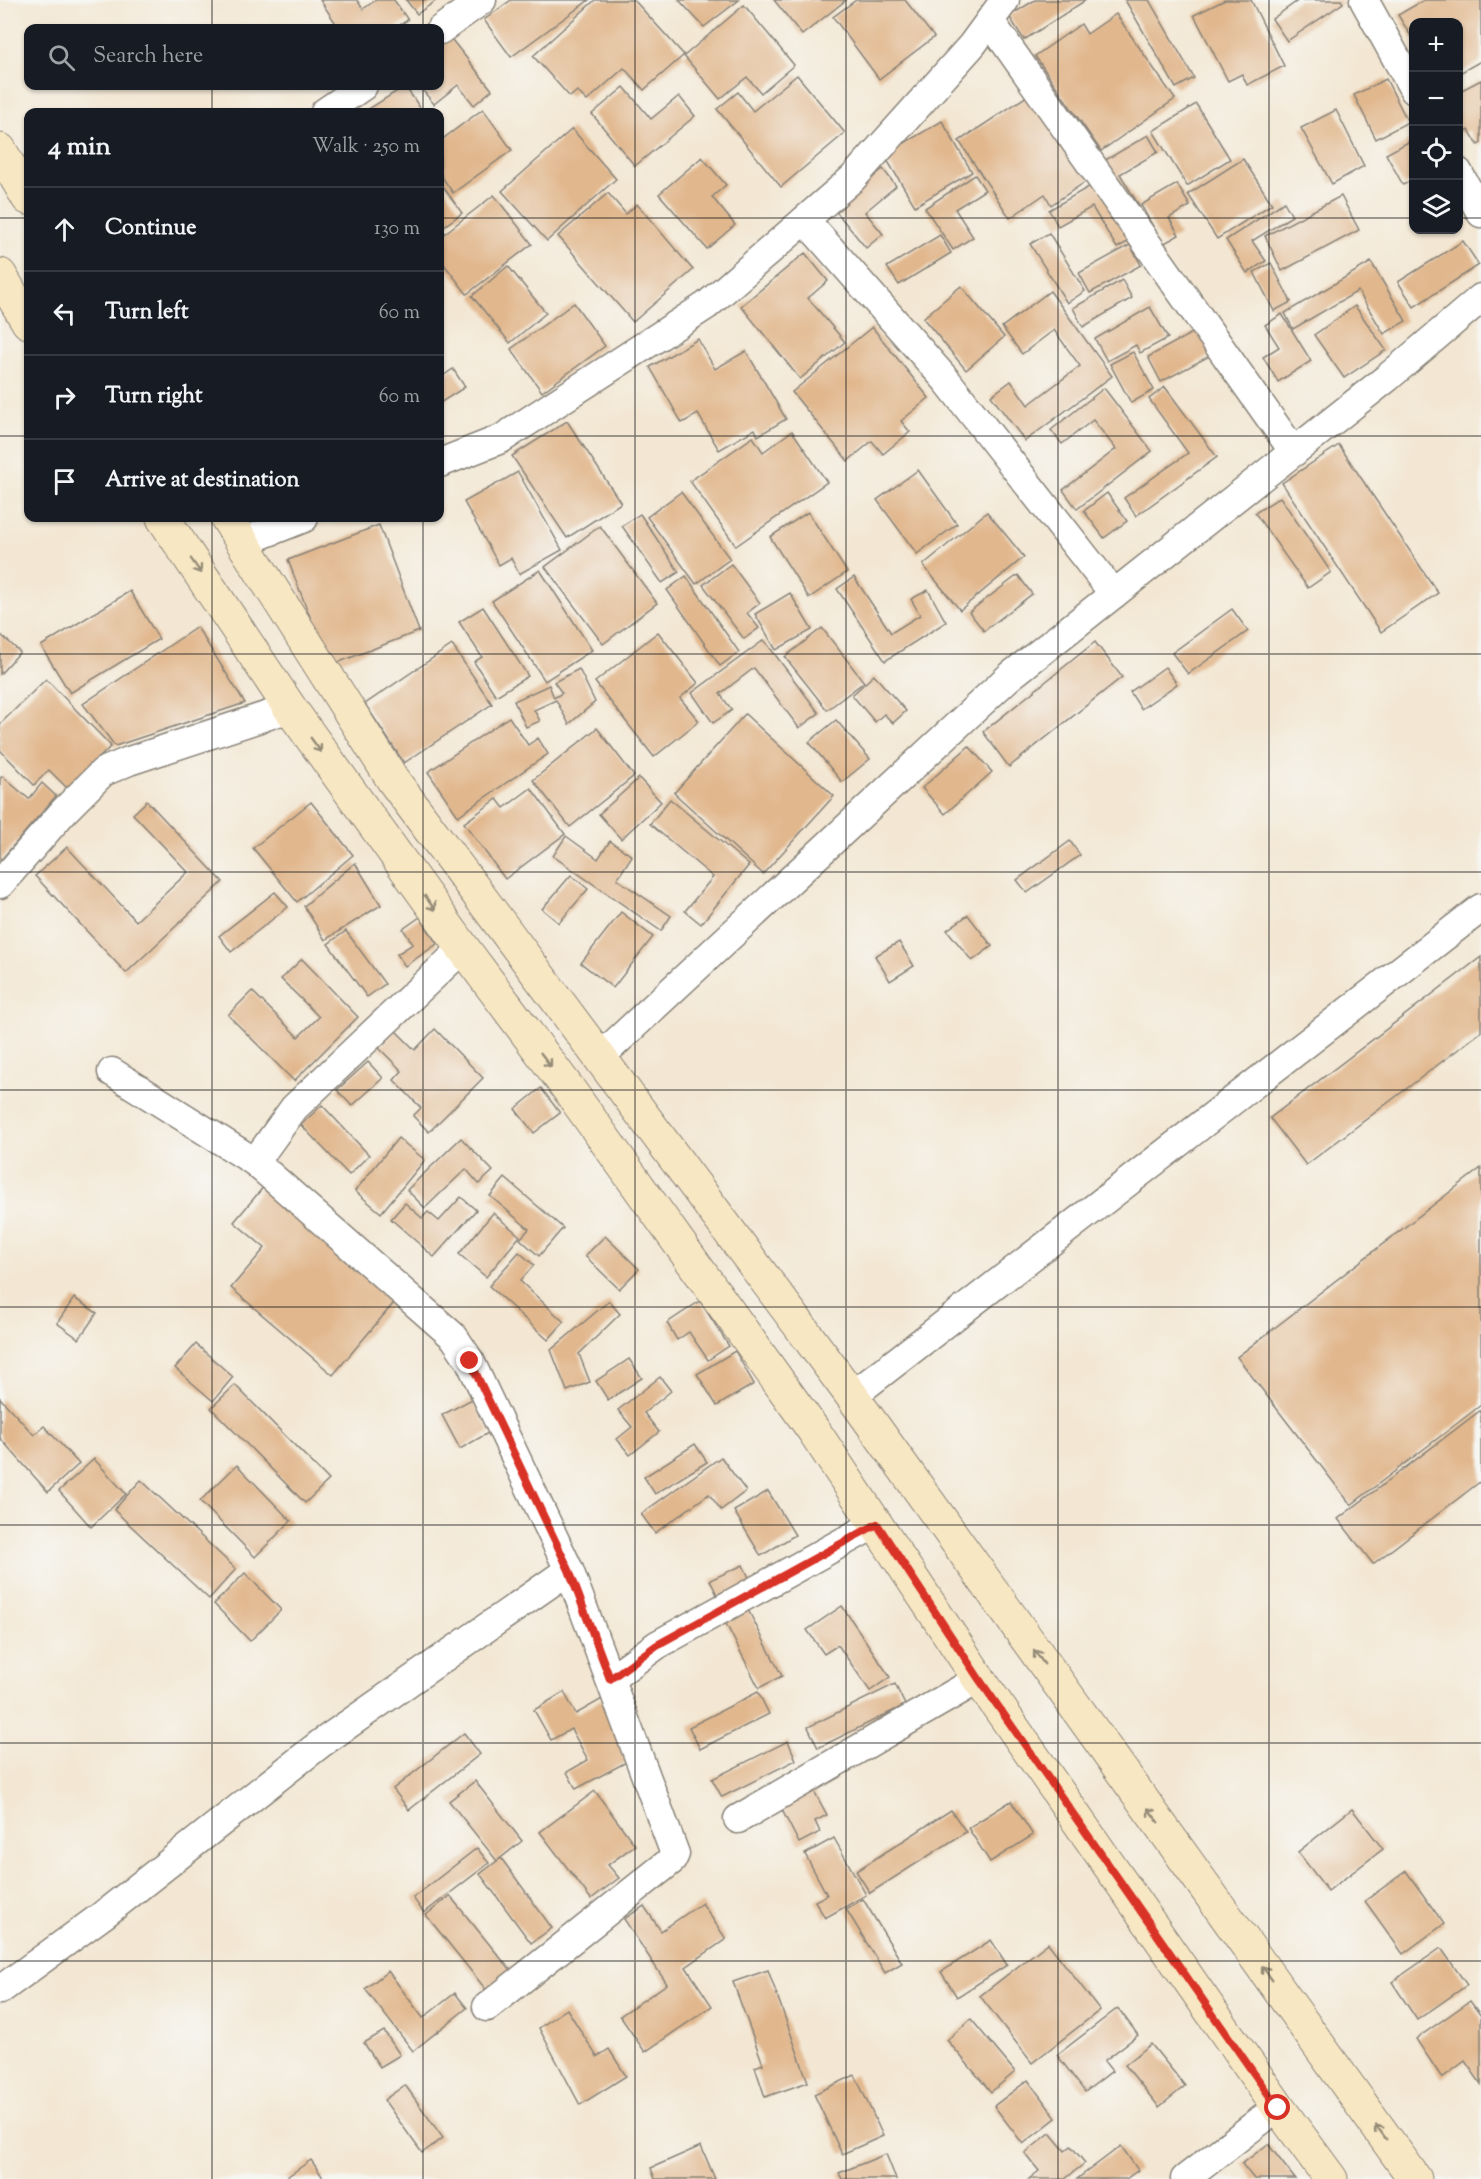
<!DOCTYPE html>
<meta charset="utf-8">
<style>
body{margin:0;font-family:"Sorts Mill Goudy",serif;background:#20242c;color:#f1f3f6}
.controls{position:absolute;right:18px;top:18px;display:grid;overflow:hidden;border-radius:12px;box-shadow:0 2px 4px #0004}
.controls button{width:54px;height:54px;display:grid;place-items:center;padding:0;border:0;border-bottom:2px solid #363941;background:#171b24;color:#f1f3f6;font:30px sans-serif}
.stop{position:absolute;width:18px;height:18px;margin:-14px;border:4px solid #d93025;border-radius:50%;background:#fff}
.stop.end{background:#d93025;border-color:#fff;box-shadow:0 2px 6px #0008}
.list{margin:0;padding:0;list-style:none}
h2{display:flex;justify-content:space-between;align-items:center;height:78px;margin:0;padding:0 24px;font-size:26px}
h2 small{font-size:20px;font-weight:400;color:#9ea1a6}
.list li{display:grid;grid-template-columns:39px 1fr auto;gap:18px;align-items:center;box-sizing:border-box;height:84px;padding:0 24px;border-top:2px solid #363941}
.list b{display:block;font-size:22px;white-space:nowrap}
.list em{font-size:20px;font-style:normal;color:#9ea1a6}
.icon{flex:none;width:33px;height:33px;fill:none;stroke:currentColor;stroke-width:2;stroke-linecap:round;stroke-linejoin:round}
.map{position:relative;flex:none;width:1481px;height:2179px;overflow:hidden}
.search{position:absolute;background:#171b24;box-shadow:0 2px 4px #0004;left:24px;top:24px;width:420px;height:66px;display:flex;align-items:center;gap:15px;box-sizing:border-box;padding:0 21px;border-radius:12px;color:#9ea1a6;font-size:22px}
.panel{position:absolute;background:#171b24;box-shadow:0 2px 4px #0004;left:24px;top:108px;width:420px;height:414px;border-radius:12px}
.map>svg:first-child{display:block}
</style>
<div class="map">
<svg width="1481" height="2179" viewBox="0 0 1481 2179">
<rect width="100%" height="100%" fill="#f6f6f2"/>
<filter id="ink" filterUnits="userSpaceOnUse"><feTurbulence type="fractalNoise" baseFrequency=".0167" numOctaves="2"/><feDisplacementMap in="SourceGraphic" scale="12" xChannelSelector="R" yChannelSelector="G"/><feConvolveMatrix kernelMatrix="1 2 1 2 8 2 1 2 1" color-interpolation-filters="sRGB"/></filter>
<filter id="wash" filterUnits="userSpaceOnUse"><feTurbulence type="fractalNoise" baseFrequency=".008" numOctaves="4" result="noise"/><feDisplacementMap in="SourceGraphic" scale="24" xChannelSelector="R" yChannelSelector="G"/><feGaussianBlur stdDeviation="1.35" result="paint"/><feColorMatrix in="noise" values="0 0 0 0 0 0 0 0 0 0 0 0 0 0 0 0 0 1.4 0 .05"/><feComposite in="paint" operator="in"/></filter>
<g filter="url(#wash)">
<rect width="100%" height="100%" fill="#f3e7d3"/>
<g id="blocks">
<g fill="#e1b78d">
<path d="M320,0H357L363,9L376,0H394L408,20L395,28H339Z"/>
<path d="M406,0H437L417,14Z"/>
<path d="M511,0H589L511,57L484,20Z"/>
<path d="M595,0H634L684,55L644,90L624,68L587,101L577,91L570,97L533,56Z"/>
<path d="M679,0H739L704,27Z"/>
<path d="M774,0H846L802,35Z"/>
<path d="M856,0H905L934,37L879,79L833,17Z"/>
<path d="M1035,0H1086L1024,40L1009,16Z"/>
<path d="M1125,0H1149L1194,78L1176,88Z"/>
<path d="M1225,0H1251L1284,66L1247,85L1242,74L1228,81L1194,15Z"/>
<path d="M1299,0H1341L1343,3L1287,41L1272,19Z"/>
<path d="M1424,0H1481V61L1458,74V22H1414V41L1398,15Z"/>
<path d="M744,5L794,65L761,93L747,77L720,99L684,56Z"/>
<path d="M1116,14L1175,99L1101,151L1035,56L1081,24L1087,34Z"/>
<path d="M448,35L492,90L474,105L458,85L434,104L419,86H440V42Z"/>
<path d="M797,75L845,133L781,187L717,109L738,92L753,111Z"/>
<path d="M1386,79L1408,122L1376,139L1354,95Z"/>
<path d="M1481,80V143L1478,145L1469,130L1461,135L1458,131V92Z"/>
<path d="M405,86L423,112H364Z"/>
<path d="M624,87L651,119L679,96L695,116L635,166L592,114Z"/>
<path d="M1033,92L1091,178L1051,205L1045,194L1010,218L959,141Z"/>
<path d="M1196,104L1230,159L1187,186L1153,131Z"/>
<path d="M483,109L512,150L453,193L440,174V141Z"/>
<path d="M1336,110L1364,166L1332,184L1301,128Z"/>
<path d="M942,121L972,172L915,206L884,155Z"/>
<path d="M572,129L616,179L547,241L502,191Z"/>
<path d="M1148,135L1158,152L1120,174L1140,207L1127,215L1097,165Z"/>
<path d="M1414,139V179L1403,185L1386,154Z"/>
<path d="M702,157L726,185L712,197L735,225L707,249L659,194Z"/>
<path d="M1243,159L1272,204L1217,239L1188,194Z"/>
<path d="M883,169L896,186L865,212L883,234L866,248L834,209Z"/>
<path d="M975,175L985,190L955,209L973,237L953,250L925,208Z"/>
<path d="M440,182L462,213L440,229Z"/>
<path d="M1097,182L1131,240L1117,248L1092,207L1058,226L1049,210Z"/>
<path d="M1177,184L1190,206L1169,218L1179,235L1163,244L1141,205Z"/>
<path d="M608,193L626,214L637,204L693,270L633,322L558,236Z"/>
<path d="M494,195L532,244L467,294L440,259V237Z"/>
<path d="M1341,196L1359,230L1282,271L1265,236Z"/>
<path d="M1284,202L1292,216L1252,241L1266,261L1247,273L1226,240Z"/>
<path d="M1049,233L1085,291L1067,303L1030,244Z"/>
<path d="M940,235L951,253L899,285L887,267Z"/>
<path d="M1463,241L1479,265L1414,307L1398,282Z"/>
<path d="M1130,245L1141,265L1090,293L1079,273Z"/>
<path d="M805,253L828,281L808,298L845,342L800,379L741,306Z"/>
<path d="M1371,262L1406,321L1384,334L1358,291L1293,329L1285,313Z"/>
<path d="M1271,263L1291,302L1274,311L1254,272Z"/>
<path d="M508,266L546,313L510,343L472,296Z"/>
<path d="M1122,280L1132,298L1083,327L1073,308Z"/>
<path d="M961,286L1004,337L966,370L923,318Z"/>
<path d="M1050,291L1112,376L1025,441L991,396L1011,381L1028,405L1080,366L1054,330L1022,354L1002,327Z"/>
<path d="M574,303L605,346L542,392L511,349Z"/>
<path d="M1355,306L1386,350L1344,378L1314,335Z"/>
<path d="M1150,307L1168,338L1140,353L1136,345L1107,361L1095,339Z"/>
<path d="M1282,314L1311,361L1278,382L1263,357L1279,347L1265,325Z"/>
<path d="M872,327L929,398L901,421L910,432L883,454L872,441L848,461L792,392Z"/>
<path d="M1201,328L1215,353L1161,382L1148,357Z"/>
<path d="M698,339L715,369L746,351L786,419L758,436L755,429L719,450L698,414L682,423L650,367Z"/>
<path d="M1133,352L1154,390L1131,403L1110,364Z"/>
<path d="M453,369L465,387L440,403V378Z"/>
<path d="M1165,387L1217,457L1136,516L1124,498L1188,453L1149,399Z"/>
<path d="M1104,388L1152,451L1077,509L1063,490L1116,449L1093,420L1062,444L1051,430Z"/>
<path d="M567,421L621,503L567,538L512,456Z"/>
<path d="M792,431L827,482L736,546L690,481L753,437L763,452Z"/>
<path d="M1339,445L1438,593L1381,632L1282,483Z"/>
<path d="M918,470L957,524L917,554L877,500Z"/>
<path d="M518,472L562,550L519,574L511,558L499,565L464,502Z"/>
<path d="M681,492L730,559L696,584L647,517Z"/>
<path d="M1107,493L1127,521L1104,538L1084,511Z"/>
<path d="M1280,497L1331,572L1308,588L1255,513Z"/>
<path d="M808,512L847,572L809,598L770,537Z"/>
<path d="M987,512L1024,557L960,610L923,565Z"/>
<path d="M640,514L679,572L662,583L622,526Z"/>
<path d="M379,525L419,631L329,666L288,560Z"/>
<path d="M600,526L657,603L603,644L545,567Z"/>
<path d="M731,564L760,603L747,613L759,628L744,639L703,585Z"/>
<path d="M540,570L592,650L545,681L492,601Z"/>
<path d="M1018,575L1032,594L984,631L969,612Z"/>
<path d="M686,576L739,652L720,666L667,590Z"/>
<path d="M854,577L891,633L920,615L911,599L928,590L946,622L885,661L837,589Z"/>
<path d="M130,591L159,639L70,693L41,646Z"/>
<path d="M790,593L812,630L776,650L755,614Z"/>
<path d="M483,607L528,676L496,696L474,662L482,657L459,622Z"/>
<path d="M1232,609L1248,631L1188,674L1172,653Z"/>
<path d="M197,627L245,703L115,746L83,704Z"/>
<path d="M822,628L864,682L827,710L785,657Z"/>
<path d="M658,632L698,683L680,698L699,721L654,757L595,682Z"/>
<path d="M0,634L20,652L0,674Z"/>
<path d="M764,640L819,713L799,728L754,668L720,694L732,710L713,723L692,693Z"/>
<path d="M1095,642L1122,677L1009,767L983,732Z"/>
<path d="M452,645L492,704L404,763L365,704Z"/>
<path d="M1165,667L1177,684L1141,709L1130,692Z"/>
<path d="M579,669L595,702L569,724L556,700L534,710L540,721L526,727L514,701L549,685L554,698L562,693L554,682Z"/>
<path d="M874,675L906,711L893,723L884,714L875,722L852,695Z"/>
<path d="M46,679L111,746L68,789L49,770L34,785L0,750V724Z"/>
<path d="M745,714L834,796L763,874L674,793Z"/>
<path d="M509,717L528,745L538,738L548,754L458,816L428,772Z"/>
<path d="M836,720L870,759L842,782L809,742Z"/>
<path d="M597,728L634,776L570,827L533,780Z"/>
<path d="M969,746L992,772L945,814L922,788Z"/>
<path d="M2,776L29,799L42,783L56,796L0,861V779Z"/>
<path d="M639,778L661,802L621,839L599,814Z"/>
<path d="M531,788L565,834L505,879L464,823L497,799L504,808Z"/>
<path d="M670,799L749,865L701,924L685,911L713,877L650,824Z"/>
<path d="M147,801L223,882L126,973L35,876L67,847L136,921L188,872L133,814Z"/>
<path d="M311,802L353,855L297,902L253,848Z"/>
<path d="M566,836L598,859L610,841L632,856L617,879L671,916L661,931L553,856Z"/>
<path d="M1070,841L1080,855L1027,893L1017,880Z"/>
<path d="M355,863L381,905L325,940L304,906Z"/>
<path d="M571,875L588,889L559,923L542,909Z"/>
<path d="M275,892L288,907L231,952L219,936Z"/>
<path d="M621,912L653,937L613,988L581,963Z"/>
<path d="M968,915L992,946L972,961L947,930Z"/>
<path d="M420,917L437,944L405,966L397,954L413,944L403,929Z"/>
<path d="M346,931L385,984L367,997L328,944Z"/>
<path d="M899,942L914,966L890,981L875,956Z"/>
<path d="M1481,957V1032L1306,1165L1270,1118Z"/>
<path d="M302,959L358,1017L294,1081L228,1015L252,991L298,1037L319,1017L281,979Z"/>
<path d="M435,1029L483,1078L429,1132L413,1116L421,1108L394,1080L402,1071L379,1048L396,1031L415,1050Z"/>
<path d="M368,1062L383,1078L352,1106L337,1090Z"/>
<path d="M541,1088L560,1113L534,1133L515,1109Z"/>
<path d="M322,1105L369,1155L349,1175L301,1125Z"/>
<path d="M398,1138L425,1160L381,1213L355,1191Z"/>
<path d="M461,1138L493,1171L479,1184L466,1169L425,1208L407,1190Z"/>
<path d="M1481,1168V1405L1351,1505L1237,1357Z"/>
<path d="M505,1178L563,1228L539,1256L520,1239L529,1229L490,1196Z"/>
<path d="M265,1185L398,1298L333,1375L231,1288L265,1248L234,1222Z"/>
<path d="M461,1197L476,1210L434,1257L391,1219L405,1203L422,1218L428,1212L439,1221Z"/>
<path d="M493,1213L520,1236L486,1277L459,1254Z"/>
<path d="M605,1236L639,1269L619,1289L585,1256Z"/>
<path d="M519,1252L534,1265L520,1281L564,1322L548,1340L489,1286Z"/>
<path d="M74,1298L97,1313L79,1339L57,1323Z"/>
<path d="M609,1301L620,1314L579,1354L590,1382L567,1391L551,1350Z"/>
<path d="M700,1301L729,1346L708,1360L689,1332L677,1340L667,1323Z"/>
<path d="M196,1344L233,1377L213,1401L175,1368Z"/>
<path d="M735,1351L754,1384L717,1406L697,1374Z"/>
<path d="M629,1359L642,1378L608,1400L596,1381Z"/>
<path d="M660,1377L671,1391L644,1413L659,1432L630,1455L617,1439L632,1427L618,1410Z"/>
<path d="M235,1385L329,1480L305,1503L211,1408Z"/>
<path d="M0,1398L34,1435L44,1426L79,1464L48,1492L0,1438Z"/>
<path d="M472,1399L490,1432L460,1449L442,1415Z"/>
<path d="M1481,1410V1481L1373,1564L1338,1519Z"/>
<path d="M695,1444L707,1462L655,1494L644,1477Z"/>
<path d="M721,1457L746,1491L721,1510L709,1494L655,1533L641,1514Z"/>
<path d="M94,1459L126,1494L91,1527L59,1491Z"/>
<path d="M237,1465L291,1521L255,1557L200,1501Z"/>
<path d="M141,1480L236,1569L209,1599L114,1510Z"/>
<path d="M768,1491L795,1535L761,1556L734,1511Z"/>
<path d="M743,1565L754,1588L721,1603L710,1580Z"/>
<path d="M245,1573L281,1610L250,1641L214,1604Z"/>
<path d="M744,1602L782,1676L759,1688L721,1614Z"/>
<path d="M842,1606L890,1677L870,1691L838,1645L824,1654L807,1630Z"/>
<path d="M895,1684L905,1705L818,1748L808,1727Z"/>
<path d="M564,1692L576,1714L602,1699L634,1758L576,1789L567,1772L588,1760L571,1729L551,1740L534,1710Z"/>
<path d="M758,1692L769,1714L700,1749L689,1727Z"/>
<path d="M464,1733L480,1754L409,1810L393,1789Z"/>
<path d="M788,1741L796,1760L722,1797L712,1779Z"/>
<path d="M475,1781L522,1841L497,1861L449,1801Z"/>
<path d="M813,1789L827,1815L815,1821L820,1832L799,1843L780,1806Z"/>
<path d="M595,1791L635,1845L608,1865L619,1878L591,1899L540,1832Z"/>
<path d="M1011,1801L1033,1835L990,1862L968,1828Z"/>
<path d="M1352,1809L1383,1849L1328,1891L1298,1852Z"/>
<path d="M951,1810L966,1832L870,1893L856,1871Z"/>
<path d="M834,1838L866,1895L825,1918L815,1901L827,1895L805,1854Z"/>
<path d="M477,1848L489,1863L424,1913L413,1898Z"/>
<path d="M501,1858L552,1928L531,1943L480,1874Z"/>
<path d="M1406,1871L1444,1924L1403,1954L1365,1901Z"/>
<path d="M450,1896L511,1971L487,1991L426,1915Z"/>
<path d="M863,1899L902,1963L885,1973L846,1909Z"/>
<path d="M702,1903L726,1939L686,1967L712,2006L645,2052L620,2016L667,1984L624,1919L644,1906L661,1931Z"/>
<path d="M991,1940L1007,1965L957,1997L941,1972Z"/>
<path d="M1048,1943L1100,2010L1032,2063L980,1996Z"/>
<path d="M1441,1948L1467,1985L1417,2020L1392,1982Z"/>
<path d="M768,1970L808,2082L765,2097L755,2067L763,2064L733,1982Z"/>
<path d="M388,1971L423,2018L455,1993L467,2008L413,2051L365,1989Z"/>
<path d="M1470,2001L1481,2016V2084L1465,2061L1442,2078L1416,2039Z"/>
<path d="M1118,2008L1138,2035L1104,2061L1112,2071L1085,2092L1057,2055Z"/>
<path d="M567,2009L597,2057L609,2049L626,2076L580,2105L539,2028Z"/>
<path d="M971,2019L1015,2072L991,2092L947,2040Z"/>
<path d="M384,2031L400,2055L380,2067L364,2043Z"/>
<path d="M1151,2044L1185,2086L1159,2107L1125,2065Z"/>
<path d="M855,2075L883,2136L842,2154L814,2094Z"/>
<path d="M1028,2080L1056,2118L1023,2144L994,2106Z"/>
<path d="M405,2085L443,2138L422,2153L384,2100Z"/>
<path d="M1050,2133L1065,2151L1071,2146L1085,2163L1065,2179H1029L1039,2171L1025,2153Z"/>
<path d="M1268,2144L1295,2179H1254L1242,2164Z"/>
<path d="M701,2146L715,2179H655L651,2168Z"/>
<path d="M1121,2146L1138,2170L1126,2179H1077Z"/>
<path d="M886,2154L896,2179H842L839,2173Z"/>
<path d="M311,2160L324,2179H284Z"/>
</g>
</g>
</g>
<g filter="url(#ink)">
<use href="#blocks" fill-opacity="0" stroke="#888278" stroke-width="1.5"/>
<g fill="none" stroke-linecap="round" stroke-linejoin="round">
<g stroke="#888278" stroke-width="31">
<g id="street">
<path d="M1364,0L1414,90"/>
<path d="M990,21L1294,452"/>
<path d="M440,30L482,0"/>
<path d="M325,112L363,86"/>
<path d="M1458,172L1481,213"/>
<path d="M805,220L947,381L1114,594"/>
<path d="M440,463L501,439L707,305L853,178L972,45L1005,0"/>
<path d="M243,542L304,518"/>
<path d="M0,884L64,811L103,772L129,761L290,708"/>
<path d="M600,1057L1009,677L1387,378L1481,298"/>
<path d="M112,1072L255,1162L454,1337L470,1361L569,1570L675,1854L672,1860L487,2007"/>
<path d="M255,1162L294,1108L463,948"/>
<path d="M852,1396L1481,908"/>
<path d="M610,1679L657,1645L877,1523"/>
<path d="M738,1819L979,1679"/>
<path d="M0,1990L103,1915L320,1744L569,1570"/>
<path d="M1185,2179L1278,2107"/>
</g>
</g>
<g stroke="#888278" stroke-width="35">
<g id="secondary">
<path d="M0,150L28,198"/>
<path d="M0,275L28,322"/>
<path d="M163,518L290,708L463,948L567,1087L814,1431L979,1679L1278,2107L1331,2179"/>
<path d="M227,518L393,780L852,1396L1415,2179"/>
</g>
</g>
<use href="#street" stroke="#fff" stroke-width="28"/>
<use href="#secondary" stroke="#f8e7c3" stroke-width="33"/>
</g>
<defs><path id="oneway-shaft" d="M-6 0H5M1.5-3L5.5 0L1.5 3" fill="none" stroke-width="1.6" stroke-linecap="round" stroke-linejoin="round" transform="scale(1.5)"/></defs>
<g stroke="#958c78">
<use href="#oneway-shaft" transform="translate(196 566) rotate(55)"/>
<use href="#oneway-shaft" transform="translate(316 745) rotate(54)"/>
<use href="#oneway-shaft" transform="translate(430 903) rotate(54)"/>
<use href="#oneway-shaft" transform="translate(546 1060) rotate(53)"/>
<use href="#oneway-shaft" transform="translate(1039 1657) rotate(-126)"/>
<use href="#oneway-shaft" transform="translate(1153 1815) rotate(-126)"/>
<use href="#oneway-shaft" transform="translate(1267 1973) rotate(-126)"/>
<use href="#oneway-shaft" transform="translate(1381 2132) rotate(-126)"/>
</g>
</g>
<g fill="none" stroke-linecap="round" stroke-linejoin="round" filter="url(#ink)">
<path stroke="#d93025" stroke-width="8" d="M470,1361L569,1570L610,1679L657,1645L877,1524L979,1679L1278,2108"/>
</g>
<path fill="none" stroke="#1c1c1c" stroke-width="1.5" stroke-opacity="0.55" d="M212,0V28M423,0V28M635,0V2179M846,0V2179M1058,0V2179M1269,0V2179M212,86V112M423,86V112M0,218H28M440,218H1414M1458,218H1481M0,436H28M440,436H1481M212,518V2179M423,518V2179M0,654H1481M0,872H1481M0,1090H1481M0,1307H1481M0,1525H1481M0,1743H1481M0,1961H1481"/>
</svg>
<div class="controls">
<button>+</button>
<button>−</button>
<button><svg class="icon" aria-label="locate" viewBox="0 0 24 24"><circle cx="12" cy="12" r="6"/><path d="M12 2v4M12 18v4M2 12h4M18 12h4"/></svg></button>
<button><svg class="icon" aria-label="layers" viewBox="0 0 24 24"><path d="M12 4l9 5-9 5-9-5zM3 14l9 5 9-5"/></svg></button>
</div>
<div class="stop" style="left:1278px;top:2108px"></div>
<div class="stop end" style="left:470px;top:1361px"></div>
<div class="search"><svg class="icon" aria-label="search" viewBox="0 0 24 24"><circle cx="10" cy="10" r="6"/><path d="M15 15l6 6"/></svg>Search here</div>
<section class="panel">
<h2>4 min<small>Walk · 250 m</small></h2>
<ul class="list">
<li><svg class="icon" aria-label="ahead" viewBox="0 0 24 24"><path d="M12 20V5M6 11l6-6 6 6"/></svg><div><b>Continue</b></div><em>130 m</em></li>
<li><svg class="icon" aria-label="left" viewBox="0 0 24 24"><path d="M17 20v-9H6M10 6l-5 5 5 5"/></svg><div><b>Turn left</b></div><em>60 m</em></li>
<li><svg class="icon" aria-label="right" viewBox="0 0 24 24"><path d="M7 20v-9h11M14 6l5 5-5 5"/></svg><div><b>Turn right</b></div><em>60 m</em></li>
<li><svg class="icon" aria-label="arrive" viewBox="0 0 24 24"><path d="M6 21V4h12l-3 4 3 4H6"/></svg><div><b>Arrive at destination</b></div></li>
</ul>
</section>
</div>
